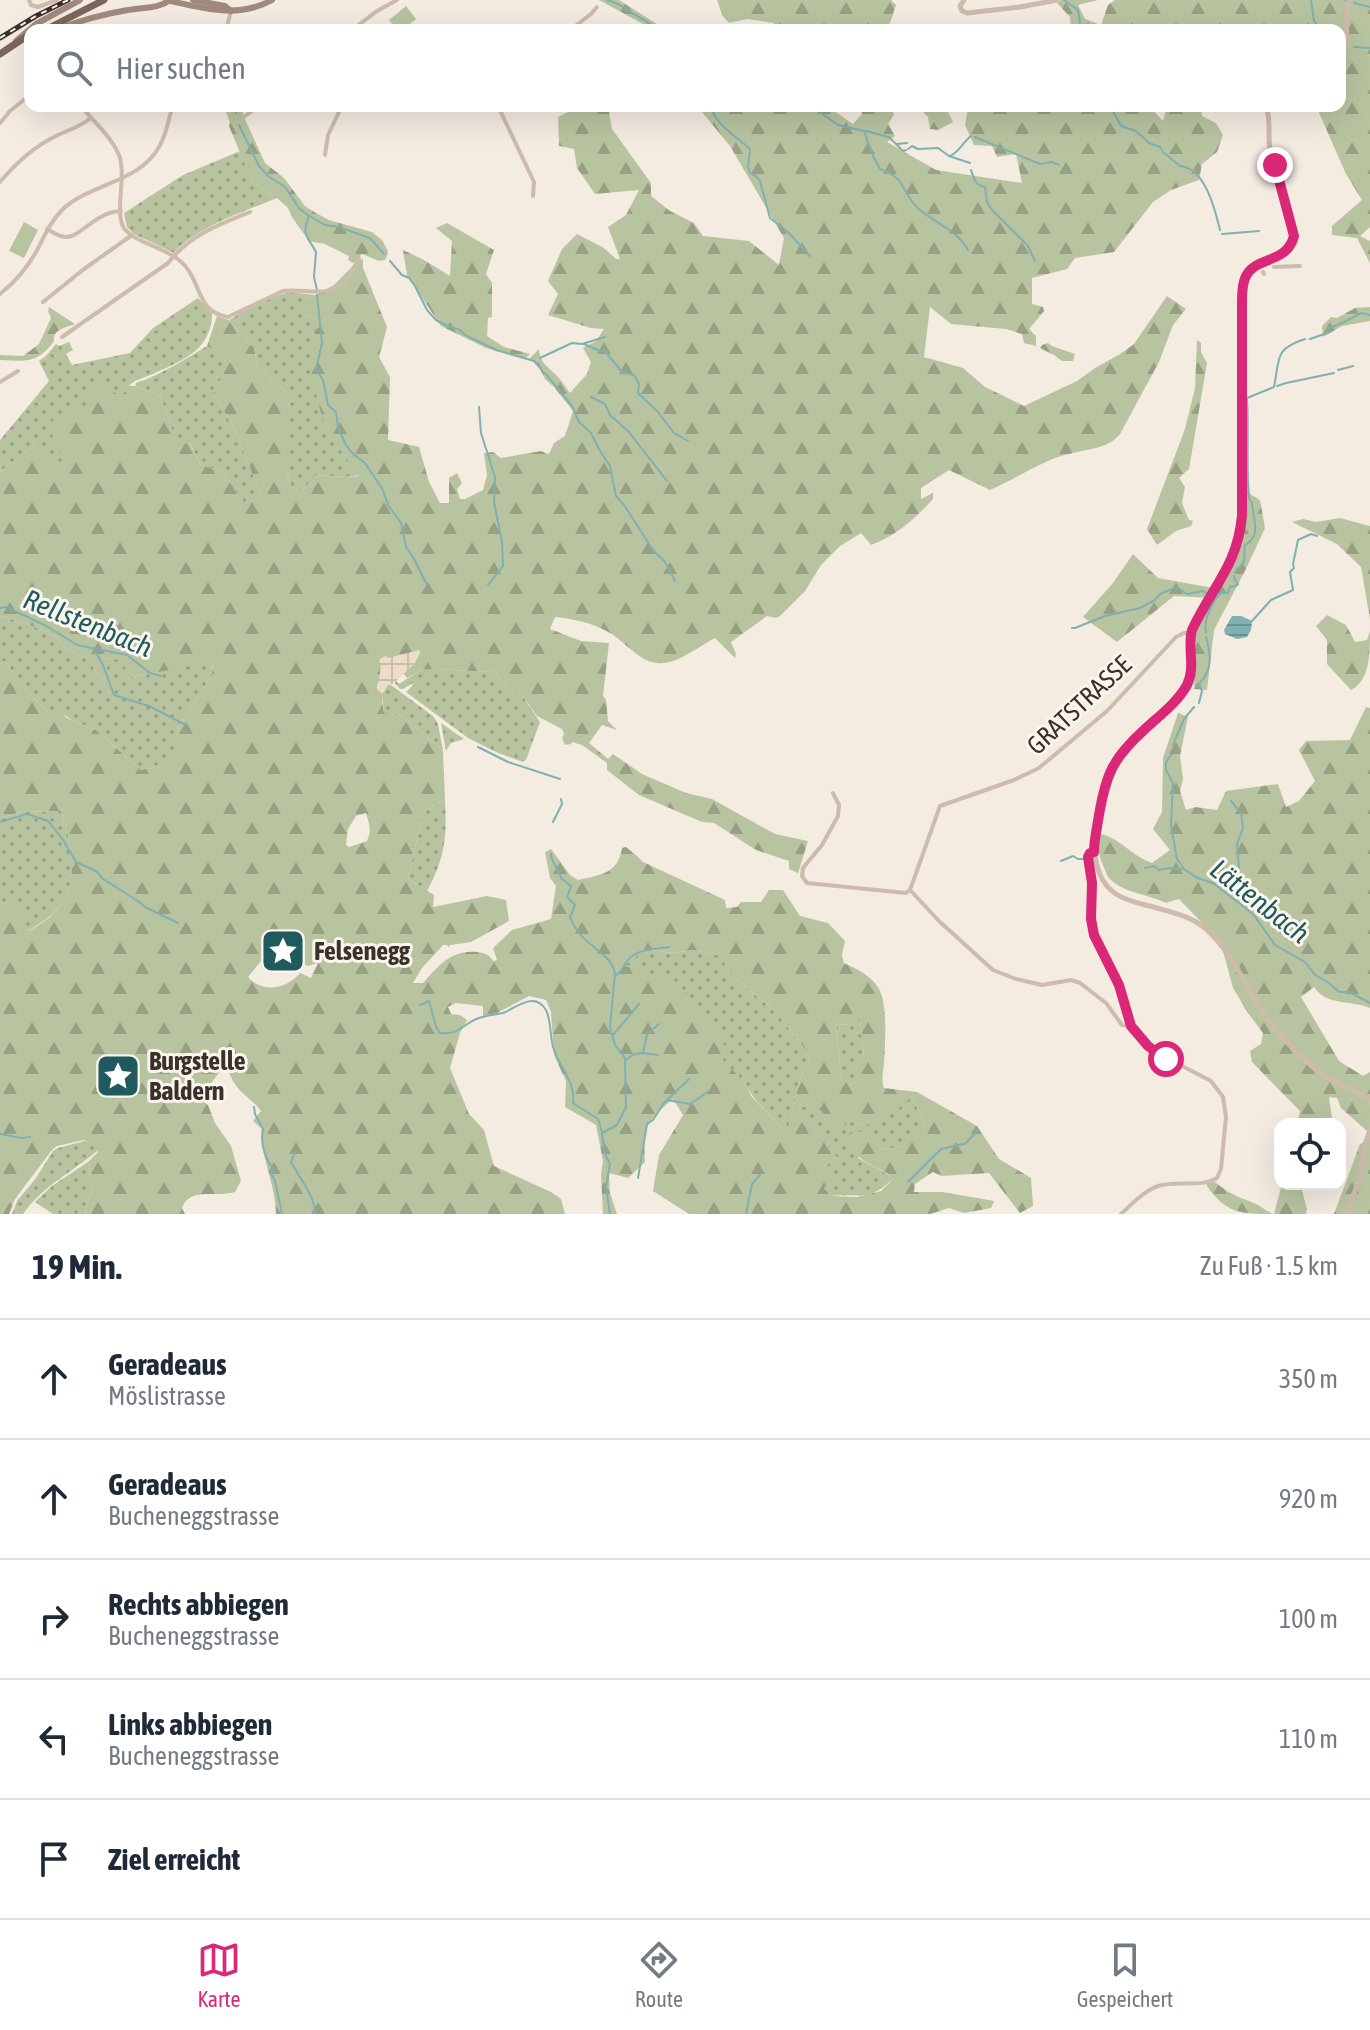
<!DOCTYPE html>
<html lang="de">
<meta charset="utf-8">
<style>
body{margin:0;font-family:"Asap Condensed",sans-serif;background:#f6f6f7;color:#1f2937}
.controls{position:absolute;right:24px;bottom:24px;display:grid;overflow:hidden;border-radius:16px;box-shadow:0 8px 32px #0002}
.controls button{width:72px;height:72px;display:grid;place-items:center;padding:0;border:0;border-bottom:2px solid #e0e1e3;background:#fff;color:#1f2937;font:40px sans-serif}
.stop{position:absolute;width:24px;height:24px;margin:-18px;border:6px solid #db2777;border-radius:50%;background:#fff}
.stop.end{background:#db2777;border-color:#fff;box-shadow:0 2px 8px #0008}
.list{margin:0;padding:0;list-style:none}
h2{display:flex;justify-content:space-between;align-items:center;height:104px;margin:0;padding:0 32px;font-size:34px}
h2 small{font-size:26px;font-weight:400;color:#747a83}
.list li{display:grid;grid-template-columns:52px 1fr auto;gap:24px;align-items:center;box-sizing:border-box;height:120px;padding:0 32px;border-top:2px solid #e0e1e3}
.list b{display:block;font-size:30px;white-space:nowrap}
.list p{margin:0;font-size:26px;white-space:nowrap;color:#747a83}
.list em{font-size:26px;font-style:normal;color:#747a83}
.icon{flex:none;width:44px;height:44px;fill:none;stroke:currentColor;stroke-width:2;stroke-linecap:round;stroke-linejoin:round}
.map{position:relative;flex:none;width:1370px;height:1214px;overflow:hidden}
.search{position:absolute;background:#fff;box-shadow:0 8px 32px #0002;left:24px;right:24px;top:24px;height:88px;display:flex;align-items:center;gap:20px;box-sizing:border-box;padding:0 28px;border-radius:16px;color:#747a83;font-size:30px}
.sheet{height:704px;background:#fff}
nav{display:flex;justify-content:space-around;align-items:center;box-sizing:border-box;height:112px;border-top:2px solid #e0e1e3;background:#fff;font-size:22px;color:#747a83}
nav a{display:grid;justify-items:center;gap:4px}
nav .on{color:#db2777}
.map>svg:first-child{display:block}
</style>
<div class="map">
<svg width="1370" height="1214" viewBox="0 0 1370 1214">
<defs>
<pattern id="grass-dots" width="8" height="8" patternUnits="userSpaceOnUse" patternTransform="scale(2)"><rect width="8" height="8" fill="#b8c4a0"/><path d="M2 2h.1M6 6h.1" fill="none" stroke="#97a083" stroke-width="1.8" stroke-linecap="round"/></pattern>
<pattern id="forest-firs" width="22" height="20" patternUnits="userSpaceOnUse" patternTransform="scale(2)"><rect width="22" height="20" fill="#b8c4a0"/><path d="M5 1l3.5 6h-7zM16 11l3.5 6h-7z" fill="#97a083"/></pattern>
<pattern id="plaza-grid" width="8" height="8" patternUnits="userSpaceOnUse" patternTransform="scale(2)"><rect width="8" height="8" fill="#ecdcc8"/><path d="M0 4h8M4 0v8" fill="none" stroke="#cbbdac"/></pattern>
<pattern id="water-rules" width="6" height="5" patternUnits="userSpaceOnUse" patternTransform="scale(2)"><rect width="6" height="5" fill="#7fb0b2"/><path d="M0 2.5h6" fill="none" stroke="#699091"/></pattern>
</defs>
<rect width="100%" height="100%" fill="#f4ebe1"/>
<g fill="url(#grass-dots)">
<path d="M240,151L252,182L277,198C248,210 194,228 174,253L134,234L127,227L124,213L183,175Z"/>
<path d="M288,292L315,295L306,300V314L320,321L342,453L360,475L345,477L316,475L302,492L291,486L286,469V407L294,399L258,367L254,348L229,320L258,303Z"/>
<path d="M198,298L212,313C212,349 184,360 155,373C147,377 138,378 131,384C126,388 124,393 121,399L117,397L84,412L53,439L65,461L56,467L33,446L0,472V440L49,381L39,361L46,356L56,344L59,346L69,342L73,350L66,354L72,365L130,353L153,328Z"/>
<path d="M207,346L232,360L213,393L235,430L262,498L245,504L221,470L201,465L189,442L179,450L160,396L135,386L136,383C162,374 184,360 207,346Z"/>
<path d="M0,616L25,623L54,635L65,648L88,659L111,695H114L103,658L120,659L132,677L213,661L212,675L177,728L180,754L159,766L141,770L96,730L73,721L66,716L47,712L19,681L5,661H0Z"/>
<path d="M434,669L494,672L511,691L522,695L540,722L526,760L523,762L498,753L468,738L406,692L414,684L413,683L403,689H400L395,683V680L399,684L421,670Z"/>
<path d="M388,685H391L433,716L438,724L443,751L403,716L384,713L382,694Z"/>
<path d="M441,723L464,739L451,743L446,751Z"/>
<path d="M445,800C447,838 445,857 427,891L408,879L423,812Z"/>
<path d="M61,811C73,846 83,890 49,917C43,922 35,926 28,931L19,910L0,901V818L21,812Z"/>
<path d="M644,949L673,953L693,950L719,955L737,980L774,1010L810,1055L809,1064L801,1076L787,1134C773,1116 754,1103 745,1083L624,965Z"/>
<path d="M860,1019L864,1057L856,1069V1082L851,1085L841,1079L836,1024L849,1025Z"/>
<path d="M912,1096L925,1125L908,1146L882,1150L874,1133L858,1158L891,1176V1180C870,1202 857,1193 831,1196L824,1188L825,1166L837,1158L797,1109L814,1103L851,1121L864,1125L880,1112Z"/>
<path d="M85,1141L93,1144L97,1151C70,1174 45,1184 23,1214H12L17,1201L36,1178L53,1151L58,1148Z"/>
<path d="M88,1162L92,1191L85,1209L86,1214H53L35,1202L52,1186Z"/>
</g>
<g fill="url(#forest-firs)" fill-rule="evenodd">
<path d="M599,0H619L660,26L658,30H654Z"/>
<path d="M717,0H891L896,5L890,23L882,30H779L774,23L747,19L729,23L722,15Z"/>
<path d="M1061,0H1098L1078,5L1085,19L1101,25L1108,5L1115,0H1370V227L1360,236L1370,241V263L1357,238L1332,235V226L1362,200L1346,174L1316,106H1340V30H1071L1070,17L1057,3Z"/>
<path d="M224,106H242L244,117L265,163L284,178L305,206L316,213L329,220L372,232L382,240L387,249L388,253L385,260L379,261L362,254L353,263L348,260L349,256L325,244L309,241L292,217L288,208L277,198L252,182L229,126L230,123Z"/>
<path d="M581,106H608L612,129L651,183V196L670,211L694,223L703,236L749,241L779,265L784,238L730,146L702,112L704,106L765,108L768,106H827L853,124L862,114L860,106H891L894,115L888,124L895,136L887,142L936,170L1022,183L1016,154L997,157L992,146L974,145L965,125L968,109L967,106H1131L1151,108L1163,121L1167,106H1201L1202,116L1216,123L1223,135L1217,152L1202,164L1199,180L1171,190L1153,202L1114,252L1075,258L1067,269L1032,278V304L1043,307L1044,311L1029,329L1036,336V346L1024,343L1022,334L1006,329L951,324L930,307L924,357L963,368L985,387L1024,406L1077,381L1095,368L1120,354L1134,344L1167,296L1186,309L1173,325L1159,362L1120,434C1107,449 1092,448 1073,453C1043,459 1018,478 990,490L949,470L921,488V499L933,493V499C915,519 897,535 871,545L861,533L840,546L821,565L805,591L780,616L776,618L767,616L731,642L736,654L735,658L715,638C700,646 681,661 664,663C640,665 629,644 610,633C593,623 574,619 555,617L550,629L581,641L609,643L603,696L606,700L608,721L617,730L602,725L589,743L608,759L613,754L642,774L686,793L712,799L775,834L808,841L798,873L789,869V861L756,850L714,823L702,822L639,795L607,770V763L582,745L572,742L571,744L565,745L562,738L564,734L562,729L537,716L522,695L511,691L494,672L434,669L421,670L407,678L403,673L414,664L420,653L419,651L389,658L381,665L379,684L383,688L382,701L384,713L403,716L443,751L445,800L423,812L408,879L434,895L433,907L487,896L506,900L509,921L471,942L450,945L449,947L447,945H443L422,968L413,983H423C438,966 452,949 477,952C485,953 489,954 493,961L497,960L493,948L512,930L551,919L556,886L550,878L545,852L551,849L570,875L578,880C600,875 618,874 622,848L626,847L637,856L643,862L725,900L726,908L737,907L741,902H761L769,890H783L800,916L828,923L845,941L842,955L844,963C857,969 872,976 879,989C888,1005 885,1044 884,1064C883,1073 881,1079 884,1088L917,1092L977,1126L999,1159L1031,1178L1033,1206L1020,1213L989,1173L941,1176L933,1172L915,1184L914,1192H942L994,1201L991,1208L964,1213L949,1208L930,1214H689L653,1191L659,1155L683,1115L673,1099C646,1121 643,1127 645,1162L628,1178L609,1173L610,1193L617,1214H603L601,1175L603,1161L596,1125L565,1107L566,1081L554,1055L551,1012L546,1000L529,996L497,1013L483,1016V1006L456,1003L448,1007L451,1014L460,1015L467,1020L460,1033L450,1068L469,1114L484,1130L494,1166L551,1192L561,1199L565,1214H276C276,1185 260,1158 262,1129L253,1121L261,1111C248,1094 237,1094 229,1072L221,1070L212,1082L196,1095L208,1105L215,1123L231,1146L241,1181L235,1192C217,1198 190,1186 182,1208L185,1214H86L85,1209L92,1191L88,1162L98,1152L93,1145L84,1140L57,1146L52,1150L15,1199L9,1214H0V901L19,910L29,931C36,926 44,922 50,917C82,889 73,846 61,811L21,812L0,818V661H5L19,681L47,712L55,711L73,721L96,730L141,770L159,766L179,754L177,728L212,675L213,662L131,677L120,660L104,658L115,696L111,695L88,659L65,648L54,635L25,623L0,616V472L33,446L56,466L64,461L53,439L51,422L67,408L84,412L90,388L108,385L120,399L128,386H135L160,396L179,449L188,441L201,465L221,470L245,503L262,498L235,430L213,393L231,360L207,346L217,316L229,320L254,348L258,367L294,399L286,407V469L291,486L302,492L315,475L345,477L359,476L342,453L324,424L309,366L316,345L315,330L320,327V321L306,314V300L334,285L358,261L363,259V268L387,327L379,357L390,377L388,440L419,447L429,482L440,503H449V478L457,473L462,483L457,489L460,499H465L483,490L487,475L484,453L493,452L501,458L541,451L549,454L554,443L565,436L573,411L554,387L545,379L538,365L529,359L539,349C540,364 548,366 557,376C562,381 566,388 570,393L587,374L591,362L583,348L596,341L604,329L591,328L548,315L558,294L548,281L562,249L577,234L604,248L616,259H620L608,227L626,215L639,190L595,194L577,168L574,149L559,146L558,117ZM366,813C369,824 372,829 367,841L349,847L346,845L348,829L356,816ZM274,945L308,966L318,963L311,978L300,973C286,989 264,994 248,977ZM644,949L673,953L693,950L718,955L737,980L774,1010L810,1055L809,1064L801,1076L787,1133L751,1096L745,1083L723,1060L724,1039L677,982L625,966ZM860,1020L864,1057L856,1069V1082L851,1085L841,1078L836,1024L849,1025ZM912,1096L925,1125L911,1134L908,1146L882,1150L875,1133L855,1131L848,1134C851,1160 870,1163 890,1175L891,1181L881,1191L857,1197L831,1196L824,1188L831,1180L825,1166L837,1158L798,1109L814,1103L838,1129L851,1121L864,1125L875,1124L880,1112L898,1109Z"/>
<path d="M917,106H945L953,122L938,130L930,129L928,117Z"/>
<path d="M447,223L494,250L486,274L492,283V317L488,318L487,336L504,347L530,354L526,358L486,348L441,326L407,275L403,250L424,260L450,276L452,241L436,228Z"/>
<path d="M49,307L75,324C65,328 53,329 54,341C37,364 27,361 0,360V355L23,356L39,344L51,318L48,311Z"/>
<path d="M1370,307V321L1342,326L1323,337L1322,326L1331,317L1337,318L1355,308Z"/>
<path d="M1197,340L1201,343V352L1207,363L1189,469L1179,478L1185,487L1182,503L1189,520L1193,521L1191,526L1176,531L1157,545L1147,529L1185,429L1195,388Z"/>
<path d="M1048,343L1052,346L1075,354L1073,361H1062L1054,355L1040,348L1042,345Z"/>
<path d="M1246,479H1248L1250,494L1260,500L1265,528L1246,569L1214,630L1207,690L1194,689L1196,624L1212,598L1174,596L1117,642L1083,617L1113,583L1133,554L1158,578L1219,589C1227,574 1236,559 1241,542C1247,523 1245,499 1246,479Z"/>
<path d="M1340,518L1370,526V619L1361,567L1337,544L1292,522L1303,519L1316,522Z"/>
<path d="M1327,615L1346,625L1355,642L1367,640L1370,631C1370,653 1370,681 1351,690L1327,664V640L1316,626Z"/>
<path d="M1366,707L1370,708V1008C1352,1000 1326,1006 1314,987L1301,997L1339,1061L1363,1076L1370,1072V1214H1334L1360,1144L1364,1142L1367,1131L1341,1108L1337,1098L1329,1097L1333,1124H1297L1300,1111L1252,1062L1250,1051L1261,1044L1263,1033L1248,1013L1233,988L1222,947L1207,928L1179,899L1166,903C1149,894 1121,893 1108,877C1106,874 1105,869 1103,865C1098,854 1097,846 1100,834C1122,839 1130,855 1152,863L1170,850L1153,829L1162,812L1163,758L1178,713L1188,717L1180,756L1183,779L1180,791L1186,810L1195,807L1217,810L1226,791L1278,784L1286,807L1299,801L1315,781L1299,750L1306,741L1350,740Z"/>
<path d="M1215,1182C1229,1194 1239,1197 1256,1204C1262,1207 1266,1211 1273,1214C1242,1214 1226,1214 1207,1186V1183Z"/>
<path d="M1282,1184H1305L1302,1191L1307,1209L1306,1214H1274Z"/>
</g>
<g fill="#b8c4a0">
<path d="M406,6L416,19L403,30H397L389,20Z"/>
<path d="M24,222L38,230L24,258L9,251Z"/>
</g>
<path fill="url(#plaza-grid)" d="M419,650L420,652L414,664L393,684L388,685L382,694L376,688L380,677L381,665L379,660L385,656L389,658Z"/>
<path fill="url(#water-rules)" d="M1232,616H1241L1252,621L1251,630L1247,637L1237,639L1225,634L1224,630Z"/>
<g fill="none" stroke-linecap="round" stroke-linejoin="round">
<g stroke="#7fb0b2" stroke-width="2">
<path d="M607,0L618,4L660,30"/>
<path d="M1064,0L1078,10L1081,30"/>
<path d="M1311,0L1314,21L1321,30"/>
<path d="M1344,0H1345"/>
<path d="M1354,3L1370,7"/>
<path d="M1340,43H1341"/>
<path d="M1354,47L1370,48"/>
<path d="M235,106L236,113"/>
<path d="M711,106C714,124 737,137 750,149L748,167L750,173L756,176L760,181L770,218L788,232L810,256"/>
<path d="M811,106L838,125L864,131L871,151"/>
<path d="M1110,106L1121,126L1136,131L1149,143L1160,147L1163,152L1180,166C1205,168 1215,209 1220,230"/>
<path d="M239,125L259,166L268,176L285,187L299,208L306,214L325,225L338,227L370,238L384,254"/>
<path d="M866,131L889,137L903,151L906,150"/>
<path d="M975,137L1040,164L1052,162L1059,165"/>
<path d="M897,144L907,143"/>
<path d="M908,149L912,146L918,149L938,148L949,156L970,163"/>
<path d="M872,154L880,169C908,178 901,194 919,209C936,224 957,230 968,250"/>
<path d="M950,156C959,152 963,142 971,136"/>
<path d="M971,170C974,179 975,185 985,187L987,202L991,209L1028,246L1035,261"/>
<path d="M309,216C301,235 308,237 316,252L314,277L317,290"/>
<path d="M1222,234L1259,231"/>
<path d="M390,261L402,275L409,278L415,286L427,310L436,320L447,326L460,330L465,335L496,350L534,361L542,370"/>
<path d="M317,295L322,343L316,369L323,380L328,405L336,412L338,427L346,445L353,454L365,463L383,490L388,505L401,523L406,547L413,557L427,585"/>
<path d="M1310,339L1327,333L1329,328C1338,326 1352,318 1361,313L1370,315"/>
<path d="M584,344L600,351L604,350L622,372L634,375L639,384L638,393L658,412L674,433L688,441"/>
<path d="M540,358L572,343L582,344L605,337"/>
<path d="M1338,370L1353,366"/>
<path d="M545,373L572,406L579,422L591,433L600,451L610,466L616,496L624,505L653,550L665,562L675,581"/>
<path d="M1277,386L1286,383L1334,373"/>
<path d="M591,397L605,404L610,415L629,432L667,481"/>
<path d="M479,407L481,433L495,477L494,502L502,542L503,566L488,585"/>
<path d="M1235,572L1244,562L1245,545C1262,536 1253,519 1252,503L1249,499C1246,464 1249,432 1247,398L1274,387C1280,358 1274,349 1305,339"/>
<path d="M0,608L7,607L48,627L77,645L127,655L150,673L161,676"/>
<path d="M1252,621L1271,600L1293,590L1290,572L1294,568L1293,564L1298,540L1311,534L1317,536"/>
<path d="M1072,628H1075L1105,616L1140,608L1155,600L1160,594L1172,589L1178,588L1187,594L1203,591L1209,595"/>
<path d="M1206,632C1203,620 1213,600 1222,592L1228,593L1230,587L1236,586L1238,584L1235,580L1234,576"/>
<path d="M95,651L103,665L114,695L149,706L186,725"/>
<path d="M1199,703L1202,691L1199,684C1213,669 1211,655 1206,637"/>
<path d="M1173,745L1184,719L1194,707"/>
<path d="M478,747L508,762L560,779"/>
<path d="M1172,754L1166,762V770L1173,783L1171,825L1177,859L1184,869L1197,878L1213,883L1253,914L1275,945L1305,962L1315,975L1329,983L1339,992H1349L1370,1003"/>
<path d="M1231,801L1241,813L1243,828L1237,844L1240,881L1245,900L1242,905"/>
<path d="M0,822L27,814L48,821L63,840L76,862L96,871L103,879L138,901L145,907L178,923"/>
<path d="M553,822L562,804L561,799"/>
<path d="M551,854C551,863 559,868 561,878L571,886L567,897L575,905L570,917C572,923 576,929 580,934C591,948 611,955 615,973L610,1027L615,1045L625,1058L626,1107L617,1125L602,1133L604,1152L610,1164L606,1187L610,1214"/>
<path d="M1061,861L1073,856L1078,859H1084"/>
<path d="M1145,868L1154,866L1159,870L1170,868L1182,869"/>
<path d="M615,976C623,971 623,966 628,960C636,949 656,949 669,947"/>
<path d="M420,1005L429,1001L436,1027L440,1033C460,1035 462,1024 479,1018C487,1015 495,1015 503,1013C517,1007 535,991 546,1010C551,1020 550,1035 553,1047C559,1067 576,1082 573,1103L598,1119L602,1132"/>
<path d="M614,1034L639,1004"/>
<path d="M643,1053L658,1055"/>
<path d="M625,1061L634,1054L643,1053L647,1034L659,1024"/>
<path d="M667,1100L690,1104L709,1091"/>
<path d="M254,1107L255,1114L263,1129C260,1143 264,1156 273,1169L271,1173L275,1181L282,1214"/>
<path d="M0,1134L21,1138L30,1137"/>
<path d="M295,1152L291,1162C299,1177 316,1198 315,1214"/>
<path d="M638,1178L647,1124L653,1120L664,1103L689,1079"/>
<path d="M908,1182L941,1149C950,1148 954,1144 965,1144L978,1130"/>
<path d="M746,1214L752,1184L760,1175"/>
</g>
<g stroke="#cdbbac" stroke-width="4">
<path d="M29,0L31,5L38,7L57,0"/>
<path d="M150,30L169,28L184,30"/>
<path d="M226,30L231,11"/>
<path d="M352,30L377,11L397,0"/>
<path d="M570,30L591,14L597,7"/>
<path d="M81,106C93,121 111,136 119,155C127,175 114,213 124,228C134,243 171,248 186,267C202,286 197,312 228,317L283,291C304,288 329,299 347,281C353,274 354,265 359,258"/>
<path d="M498,106L534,182L533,196"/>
<path d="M244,117L258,106"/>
<path d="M0,123L10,111L30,95"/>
<path d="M325,155L328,135L342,106"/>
<path d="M0,182C16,163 33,147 56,136C68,130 80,127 91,118"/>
<path d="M47,229C53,232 59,237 66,237C81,237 95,212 121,211"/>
<path d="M1274,267L1300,266"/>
<path d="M1263,272L1264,274"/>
<path d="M0,294C14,283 27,268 36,252C44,237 50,222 62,210C90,183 139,183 159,147C167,134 168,119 173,106"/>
<path d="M43,302L84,269L132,235"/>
<path d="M62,337L168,263C190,235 218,225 250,212"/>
<path d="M0,382L18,371"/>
<path d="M833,793L839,805L838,816L822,845L803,868L802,876L807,883L906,893L910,890L940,806L1014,780L1039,768L1107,711L1176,637L1184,633H1191"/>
<path d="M1094,852L1090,853L1088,857L1092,883V930L1119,985L1131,1026L1144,1041L1159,1054L1211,1081L1223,1097L1226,1117L1221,1169L1217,1178C1201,1188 1177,1180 1158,1186C1144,1191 1132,1204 1121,1214"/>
<path d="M910,890L939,921L993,970L1016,979L1042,985L1071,980L1080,983L1106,1003L1122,1025L1131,1026"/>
</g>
<g stroke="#cdbbac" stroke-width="5">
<path d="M964,0L960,6L962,11L967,13L1020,7L1057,0"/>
<path d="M1340,52L1347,42L1346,17L1350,0"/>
<path d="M1266,106C1272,124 1267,133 1270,149C1273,168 1297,225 1294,239C1288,262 1255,257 1245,276C1242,284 1243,293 1242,301V515C1238,565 1213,588 1192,630C1187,648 1196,666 1187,683C1182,695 1173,703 1164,711C1141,733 1113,754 1104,786C1096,818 1083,872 1116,894C1128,902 1143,904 1157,908C1175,913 1192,917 1206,929C1232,952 1246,986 1264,1015C1275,1031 1291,1047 1305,1060C1315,1070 1327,1078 1340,1085C1351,1090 1363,1092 1370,1103"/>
<path d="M1346,1214L1359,1180L1365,1144L1370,1130"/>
</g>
<g stroke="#a18a7d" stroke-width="6">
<path d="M166,0C201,8 238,19 272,0"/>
<path d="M193,0L225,6L231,11"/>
<path d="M55,30C79,21 103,14 128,10C143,7 158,9 170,0"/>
<path d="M16,41L36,24L80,0"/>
</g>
<g stroke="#7d675c" stroke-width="7">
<path d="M45,30L104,0"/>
<path d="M0,54L30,34"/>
</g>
<g stroke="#3b302b" stroke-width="5">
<path id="rail" d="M0,38L36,16L68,0"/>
</g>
<use href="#rail" stroke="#fbf5ee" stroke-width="2" stroke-dasharray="6" stroke-linecap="butt"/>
</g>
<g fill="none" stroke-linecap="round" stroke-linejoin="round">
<path stroke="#db2777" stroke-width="10" d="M1166,1059L1148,1046L1131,1026L1119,985L1094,935L1091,919L1092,883L1088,857L1090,853L1094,852C1094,840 1097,828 1099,815C1106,774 1113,758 1144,730C1159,716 1177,703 1187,685C1196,667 1187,648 1192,630C1212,587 1238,565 1242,515V301C1242,293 1242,283 1246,276C1256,256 1287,264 1294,236L1275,165"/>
</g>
<defs>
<g id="sight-square" transform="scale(2.3)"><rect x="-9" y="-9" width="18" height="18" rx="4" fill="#1f5a5e" stroke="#fbf5ee"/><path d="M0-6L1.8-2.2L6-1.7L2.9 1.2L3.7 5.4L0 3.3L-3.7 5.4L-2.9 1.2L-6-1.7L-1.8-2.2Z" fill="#fff"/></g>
</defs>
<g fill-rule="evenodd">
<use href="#sight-square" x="283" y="951"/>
<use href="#sight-square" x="118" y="1076"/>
</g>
<g text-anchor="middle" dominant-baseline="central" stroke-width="6" stroke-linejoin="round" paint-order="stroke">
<g font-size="26" fill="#3b302b" stroke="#fbf5ee">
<text transform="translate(1079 705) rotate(-43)">GRATSTRASSE</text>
</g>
<g font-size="26" font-weight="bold" fill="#3b302b" stroke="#fbf5ee" text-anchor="start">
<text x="314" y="951">Felsenegg</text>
<text x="149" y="1061">Burgstelle<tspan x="149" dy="30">Baldern</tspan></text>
</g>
<g font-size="28" font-style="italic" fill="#1f5a5e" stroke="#fbf5ee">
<text transform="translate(88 623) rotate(22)">Rellstenbach</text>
<text transform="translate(1260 901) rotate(38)">Lättenbach</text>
</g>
</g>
</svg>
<div class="controls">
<button><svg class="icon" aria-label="locate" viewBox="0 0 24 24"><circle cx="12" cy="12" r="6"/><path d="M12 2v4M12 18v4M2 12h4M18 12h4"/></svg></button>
</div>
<div class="stop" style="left:1166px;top:1059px"></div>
<div class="stop end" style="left:1275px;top:165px"></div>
<div class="search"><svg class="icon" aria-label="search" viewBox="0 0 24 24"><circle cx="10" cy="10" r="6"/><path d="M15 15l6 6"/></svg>Hier suchen</div>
</div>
<section class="sheet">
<h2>19 Min.<small>Zu Fuß · 1.5 km</small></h2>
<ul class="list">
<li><svg class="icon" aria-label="ahead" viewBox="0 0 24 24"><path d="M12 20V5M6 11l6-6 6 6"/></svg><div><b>Geradeaus</b><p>Möslistrasse</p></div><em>350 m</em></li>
<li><svg class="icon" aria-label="ahead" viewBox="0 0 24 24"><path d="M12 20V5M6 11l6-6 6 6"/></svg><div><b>Geradeaus</b><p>Bucheneggstrasse</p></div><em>920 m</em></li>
<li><svg class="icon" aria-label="right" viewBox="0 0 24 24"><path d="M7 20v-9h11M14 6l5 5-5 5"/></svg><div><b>Rechts abbiegen</b><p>Bucheneggstrasse</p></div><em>100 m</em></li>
<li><svg class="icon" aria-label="left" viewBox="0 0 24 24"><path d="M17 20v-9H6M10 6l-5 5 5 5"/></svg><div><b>Links abbiegen</b><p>Bucheneggstrasse</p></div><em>110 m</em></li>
<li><svg class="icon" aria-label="arrive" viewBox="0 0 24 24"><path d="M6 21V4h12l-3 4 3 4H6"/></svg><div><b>Ziel erreicht</b></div></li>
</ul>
</section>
<nav>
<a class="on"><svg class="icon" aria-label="map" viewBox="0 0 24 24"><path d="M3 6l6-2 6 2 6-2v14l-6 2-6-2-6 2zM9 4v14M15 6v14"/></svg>Karte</a>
<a><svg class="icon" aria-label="directions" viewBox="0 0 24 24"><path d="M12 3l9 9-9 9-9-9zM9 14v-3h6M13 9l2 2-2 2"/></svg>Route</a>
<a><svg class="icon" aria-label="saved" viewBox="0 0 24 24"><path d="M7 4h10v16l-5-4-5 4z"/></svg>Gespeichert</a>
</nav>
